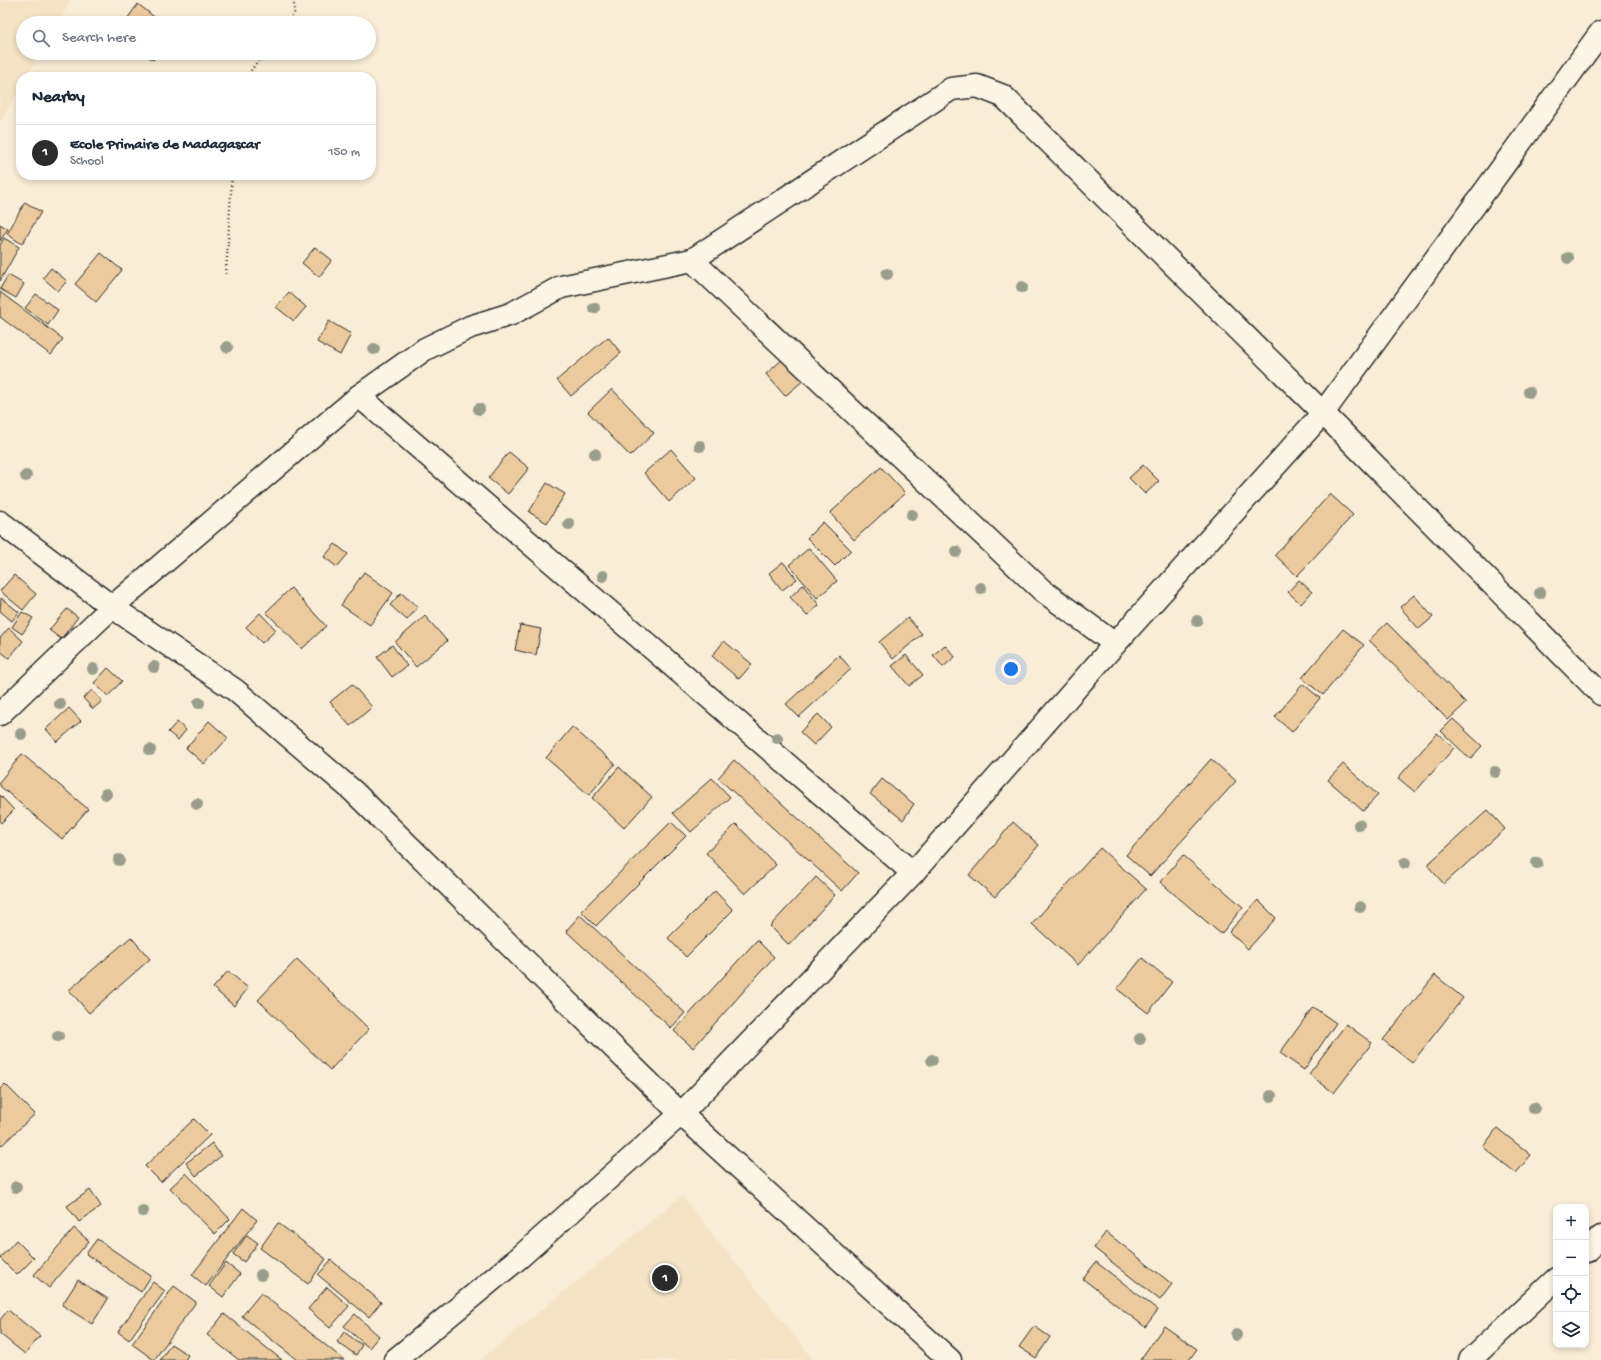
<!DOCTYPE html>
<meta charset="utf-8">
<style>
body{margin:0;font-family:"Gochi Hand",sans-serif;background:#f6f6f7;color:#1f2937}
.controls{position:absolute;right:12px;bottom:12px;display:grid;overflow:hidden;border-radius:8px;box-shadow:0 2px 6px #0003}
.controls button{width:36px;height:36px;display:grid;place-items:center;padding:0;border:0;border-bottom:1px solid #e0e1e3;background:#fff;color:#1f2937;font:20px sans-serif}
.you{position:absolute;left:1011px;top:669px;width:14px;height:14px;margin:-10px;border:3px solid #fff;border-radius:50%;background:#1a73e8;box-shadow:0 0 0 6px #1a73e833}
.badge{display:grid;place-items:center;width:26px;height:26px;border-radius:50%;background:#2b2b2b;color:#fff;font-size:13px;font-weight:700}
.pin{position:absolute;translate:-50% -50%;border:2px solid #fff;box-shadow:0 1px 4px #0006}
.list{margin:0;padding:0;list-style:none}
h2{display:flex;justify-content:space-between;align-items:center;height:52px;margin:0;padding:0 16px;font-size:17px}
h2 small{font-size:13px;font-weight:400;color:#747a83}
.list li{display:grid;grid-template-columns:26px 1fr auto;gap:12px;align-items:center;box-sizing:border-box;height:56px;padding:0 16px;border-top:1px solid #e0e1e3}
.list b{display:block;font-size:15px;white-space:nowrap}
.list p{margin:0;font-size:13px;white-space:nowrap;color:#747a83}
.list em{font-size:13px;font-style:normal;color:#747a83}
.icon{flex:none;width:22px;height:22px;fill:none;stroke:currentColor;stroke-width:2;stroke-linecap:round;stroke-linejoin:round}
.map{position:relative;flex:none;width:1601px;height:1360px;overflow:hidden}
.search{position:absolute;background:#fff;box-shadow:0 2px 6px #0003;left:16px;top:16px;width:360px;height:44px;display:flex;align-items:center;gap:10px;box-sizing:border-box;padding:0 14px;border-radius:22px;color:#747a83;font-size:15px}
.panel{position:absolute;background:#fff;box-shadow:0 2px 6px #0003;left:16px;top:72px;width:360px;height:108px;border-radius:16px}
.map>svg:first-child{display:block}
</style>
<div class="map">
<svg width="1601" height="1360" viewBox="0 0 1601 1360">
<rect width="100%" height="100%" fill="#f9edd7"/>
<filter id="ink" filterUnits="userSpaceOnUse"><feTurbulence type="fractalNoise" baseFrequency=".025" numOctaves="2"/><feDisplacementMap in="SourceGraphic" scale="8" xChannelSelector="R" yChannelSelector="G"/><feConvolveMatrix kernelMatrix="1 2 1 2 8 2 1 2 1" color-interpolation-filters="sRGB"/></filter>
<g filter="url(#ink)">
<g fill="#f5e3c6">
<path d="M0,0H71L58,23H23V53H40L27,77H21V87L0,123Z"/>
<path d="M682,1196L814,1360H480Z"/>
</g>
<g fill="#ebcb9d" stroke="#2b2b2b">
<path d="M138,4L162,23H124Z"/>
<path d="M143,53H159L153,60Z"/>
<path d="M25,202L41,212L22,244L7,234Z"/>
<path d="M0,224L8,229L0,241Z"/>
<path d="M4,238L19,247L0,281V245Z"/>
<path d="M315,247L332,260L319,277L302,263Z"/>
<path d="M101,253L122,270L96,302L75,284Z"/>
<path d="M51,268L67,281L58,291L43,278Z"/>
<path d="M8,275L24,284L16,298L0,289Z"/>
<path d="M0,292L63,339L51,355L0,317Z"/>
<path d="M289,292L306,307L294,321L276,307Z"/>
<path d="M36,294L58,310L48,325L25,308Z"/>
<path d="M329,321L351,334L340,355L317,342Z"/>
<path d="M608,337L621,353L571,396L557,380Z"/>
<path d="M784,358L804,380L785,396L766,374Z"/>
<path d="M612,389L654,433L630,456L588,412Z"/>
<path d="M671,449L696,478L669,502L644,473Z"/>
<path d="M509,452L529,468L508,494L488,478Z"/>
<path d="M1143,465L1159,481L1145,494L1129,478Z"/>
<path d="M881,467L905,493L854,540L830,513Z"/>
<path d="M547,483L565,494L547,523L529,512Z"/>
<path d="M1330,494L1353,515L1297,576L1275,555Z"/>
<path d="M823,522L851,550L835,566L807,538Z"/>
<path d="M335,544L348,554L337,567L324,557Z"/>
<path d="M809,548L837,581L817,598L789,565Z"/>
<path d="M783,562L797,579L782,590L769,573Z"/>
<path d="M364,572L393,593L370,625L341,605Z"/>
<path d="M14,575L36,594L23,610L0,591Z"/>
<path d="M1299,580L1312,592L1301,604L1288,592Z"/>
<path d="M803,585L819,605L807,616L790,597Z"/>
<path d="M291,588L326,626L302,649L266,612Z"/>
<path d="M401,593L418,607L407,620L390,605Z"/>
<path d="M1414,595L1433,617L1419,629L1400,607Z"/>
<path d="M1,598L19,612L12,621L0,611Z"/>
<path d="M67,609L78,617L61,639L49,630Z"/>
<path d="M22,612L33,618L22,634L12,627Z"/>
<path d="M260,613L276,630L262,643L246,627Z"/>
<path d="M425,616L447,641L416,667L395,642Z"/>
<path d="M908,618L922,634L893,659L879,642Z"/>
<path d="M1387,623L1466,703L1448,720L1369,640Z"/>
<path d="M520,625L541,629L536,655L515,650Z"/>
<path d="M9,628L23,641L9,658L0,651V638Z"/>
<path d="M1343,629L1364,645L1323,695L1302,678Z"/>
<path d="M724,641L752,664L739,679L712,656Z"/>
<path d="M392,645L407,666L392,677L377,657Z"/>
<path d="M945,645L955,657L943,667L933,655Z"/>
<path d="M839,655L851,669L799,717L786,704Z"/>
<path d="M906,655L923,675L909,686L892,666Z"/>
<path d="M108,668L122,681L108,696L94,683Z"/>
<path d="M352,684L372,707L350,726L330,702Z"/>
<path d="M1303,684L1320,698L1292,732L1275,717Z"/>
<path d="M92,690L102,701L93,709L83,698Z"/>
<path d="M69,708L81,721L57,742L46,729Z"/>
<path d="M818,714L831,727L814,745L800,732Z"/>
<path d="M1453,719L1482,746L1470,759L1441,731Z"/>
<path d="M209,721L228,738L204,764L186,748Z"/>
<path d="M177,722L186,730L178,740L168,732Z"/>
<path d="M572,727L615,764L589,795L546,758Z"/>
<path d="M1437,733L1454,748L1415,792L1398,778Z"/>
<path d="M22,754L88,809L62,839L0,786V781Z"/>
<path d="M1211,759L1236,781L1150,876L1126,855Z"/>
<path d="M734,760L858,873L842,891L718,778Z"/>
<path d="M1343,764L1378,795L1363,811L1328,780Z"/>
<path d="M619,767L652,797L624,828L592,798Z"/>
<path d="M712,778L730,797L691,832L673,813Z"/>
<path d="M882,779L914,804L903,820L870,794Z"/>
<path d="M0,795L14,810L1,823L0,822Z"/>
<path d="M1488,810L1505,829L1444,884L1427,865Z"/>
<path d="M671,822L686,836L596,926L581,911Z"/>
<path d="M1013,822L1039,845L995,897L969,875Z"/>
<path d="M736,824L776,865L745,894L706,853Z"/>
<path d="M1100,848L1146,889L1078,965L1032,924Z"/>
<path d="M1183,855L1243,907L1221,934L1160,882Z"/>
<path d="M816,877L835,895L789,945L770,926Z"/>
<path d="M715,891L733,910L686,957L668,938Z"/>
<path d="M1258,900L1276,918L1248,949L1229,932Z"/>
<path d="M580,915L685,1013L671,1028L566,931Z"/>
<path d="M131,937L150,959L89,1013L69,990Z"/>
<path d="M757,940L774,957L693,1048L674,1031Z"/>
<path d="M1142,958L1172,982L1148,1013L1117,989Z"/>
<path d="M297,959L369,1029L330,1070L258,1000Z"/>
<path d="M228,971L248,988L234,1006L213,988Z"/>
<path d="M1435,975L1463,998L1412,1063L1383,1040Z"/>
<path d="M1313,1007L1336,1023L1304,1070L1280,1053Z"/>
<path d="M1346,1024L1372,1043L1334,1093L1309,1074Z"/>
<path d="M5,1084L35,1114L1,1146L0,1145V1089Z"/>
<path d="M194,1119L210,1135L161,1182L145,1166Z"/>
<path d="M1497,1128L1531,1155L1516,1173L1483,1147Z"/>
<path d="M212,1143L221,1156L196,1176L186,1163Z"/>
<path d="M186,1173L230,1219L215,1234L170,1188Z"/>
<path d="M90,1190L101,1206L79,1222L67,1206Z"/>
<path d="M243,1208L257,1220L206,1286L192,1275Z"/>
<path d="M278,1223L326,1259L308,1284L260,1248Z"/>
<path d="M74,1228L89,1241L49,1288L34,1275Z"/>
<path d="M1106,1232L1172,1284L1160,1300L1094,1248Z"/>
<path d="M247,1235L258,1243L244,1262L233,1254Z"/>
<path d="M97,1239L151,1276L141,1292L86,1254Z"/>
<path d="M16,1240L34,1258L17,1275L0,1258Z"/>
<path d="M331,1260L381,1302L369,1317L318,1275Z"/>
<path d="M1096,1262L1158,1310L1145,1327L1083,1279Z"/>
<path d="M226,1263L240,1274L223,1297L209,1286Z"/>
<path d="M78,1280L108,1299L92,1324L62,1305Z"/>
<path d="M153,1282L165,1291L129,1340L118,1332Z"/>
<path d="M174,1286L196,1302L154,1360L132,1344Z"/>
<path d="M327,1287L349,1306L330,1328L308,1309Z"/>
<path d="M261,1293L344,1360H297L242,1316Z"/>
<path d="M8,1310L40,1336L25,1354L0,1334V1320Z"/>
<path d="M224,1314L282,1360H239L207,1335Z"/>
<path d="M355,1314L379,1336L369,1348L344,1326Z"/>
<path d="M1034,1326L1050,1337L1036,1358L1019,1347Z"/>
<path d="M1164,1326L1197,1349L1189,1360H1140Z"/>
<path d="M344,1332L362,1345L356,1355L337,1342Z"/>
<path d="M171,1344L188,1355L185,1360H160Z"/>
</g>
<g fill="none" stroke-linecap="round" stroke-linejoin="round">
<g stroke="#2b2b2b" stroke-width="25">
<g id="street">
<path d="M692,260L1043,591L1115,644"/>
<path d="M359,396L913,873"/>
<path d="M0,522L112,607L235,690L353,791L681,1114L950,1360"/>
<path d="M0,714L112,607L359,396L425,349L470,327L511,314L561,287L692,260L951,89L977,86L1003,96L1323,413L1601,694"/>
<path d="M1586,1251L1601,1237"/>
<path d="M395,1360L520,1257L681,1114L913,873L1115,644L1323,413L1601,32"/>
<path d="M1470,1360L1556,1279"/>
</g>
</g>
<g stroke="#2b2b2b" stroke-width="2.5" stroke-dasharray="1 3" stroke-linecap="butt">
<path d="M287,23L294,13V0"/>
<path d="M246,77L264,53"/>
<path d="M226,274L232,175"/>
</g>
<use href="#street" stroke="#fcf5e5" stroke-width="22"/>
</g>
<g fill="#999d8c">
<circle cx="1568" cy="258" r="6"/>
<circle cx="887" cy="274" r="6"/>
<circle cx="1022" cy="287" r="6"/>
<circle cx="594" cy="308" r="6"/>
<circle cx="227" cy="347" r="6"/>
<circle cx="374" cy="349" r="6"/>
<circle cx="1529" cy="392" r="6"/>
<circle cx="479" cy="409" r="6"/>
<circle cx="700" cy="446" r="6"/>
<circle cx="595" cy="454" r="6"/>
<circle cx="26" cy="476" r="6"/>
<circle cx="912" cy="515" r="6"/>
<circle cx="569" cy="524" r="6"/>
<circle cx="956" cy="552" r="6"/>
<circle cx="603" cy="576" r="6"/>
<circle cx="981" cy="588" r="6"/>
<circle cx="1540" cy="593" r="6"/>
<circle cx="1197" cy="621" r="6"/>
<circle cx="154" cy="667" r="6"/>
<circle cx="93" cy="669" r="6"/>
<circle cx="199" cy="703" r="6"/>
<circle cx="60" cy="704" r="6"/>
<circle cx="21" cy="734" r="6"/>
<circle cx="777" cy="738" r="6"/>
<circle cx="150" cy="750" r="6"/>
<circle cx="1495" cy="772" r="6"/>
<circle cx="106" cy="794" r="6"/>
<circle cx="197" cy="804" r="6"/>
<circle cx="1359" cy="825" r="6"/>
<circle cx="119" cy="860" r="6"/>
<circle cx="1405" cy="863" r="6"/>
<circle cx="1537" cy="863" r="6"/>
<circle cx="1360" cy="907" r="6"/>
<circle cx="58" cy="1036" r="6"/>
<circle cx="1140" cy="1039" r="6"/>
<circle cx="932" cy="1060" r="6"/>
<circle cx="1271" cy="1096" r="6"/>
<circle cx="1534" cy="1108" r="6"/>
<circle cx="16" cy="1187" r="6"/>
<circle cx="143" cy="1211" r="6"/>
<circle cx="261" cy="1275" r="6"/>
<circle cx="1236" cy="1335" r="6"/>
</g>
</g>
</svg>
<div class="controls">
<button>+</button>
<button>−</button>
<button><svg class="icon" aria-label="locate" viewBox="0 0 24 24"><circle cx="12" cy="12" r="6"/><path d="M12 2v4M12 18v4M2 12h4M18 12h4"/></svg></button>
<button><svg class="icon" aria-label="layers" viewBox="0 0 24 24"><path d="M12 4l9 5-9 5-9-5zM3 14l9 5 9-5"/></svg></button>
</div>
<div class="you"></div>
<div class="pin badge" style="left:665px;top:1278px">1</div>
<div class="search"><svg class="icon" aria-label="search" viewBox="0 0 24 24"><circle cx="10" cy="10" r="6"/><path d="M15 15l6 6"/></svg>Search here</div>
<section class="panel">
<h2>Nearby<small></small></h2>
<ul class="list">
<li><span class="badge">1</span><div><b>Ecole Primaire de Madagascar</b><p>School</p></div><em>150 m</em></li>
</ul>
</section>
</div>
